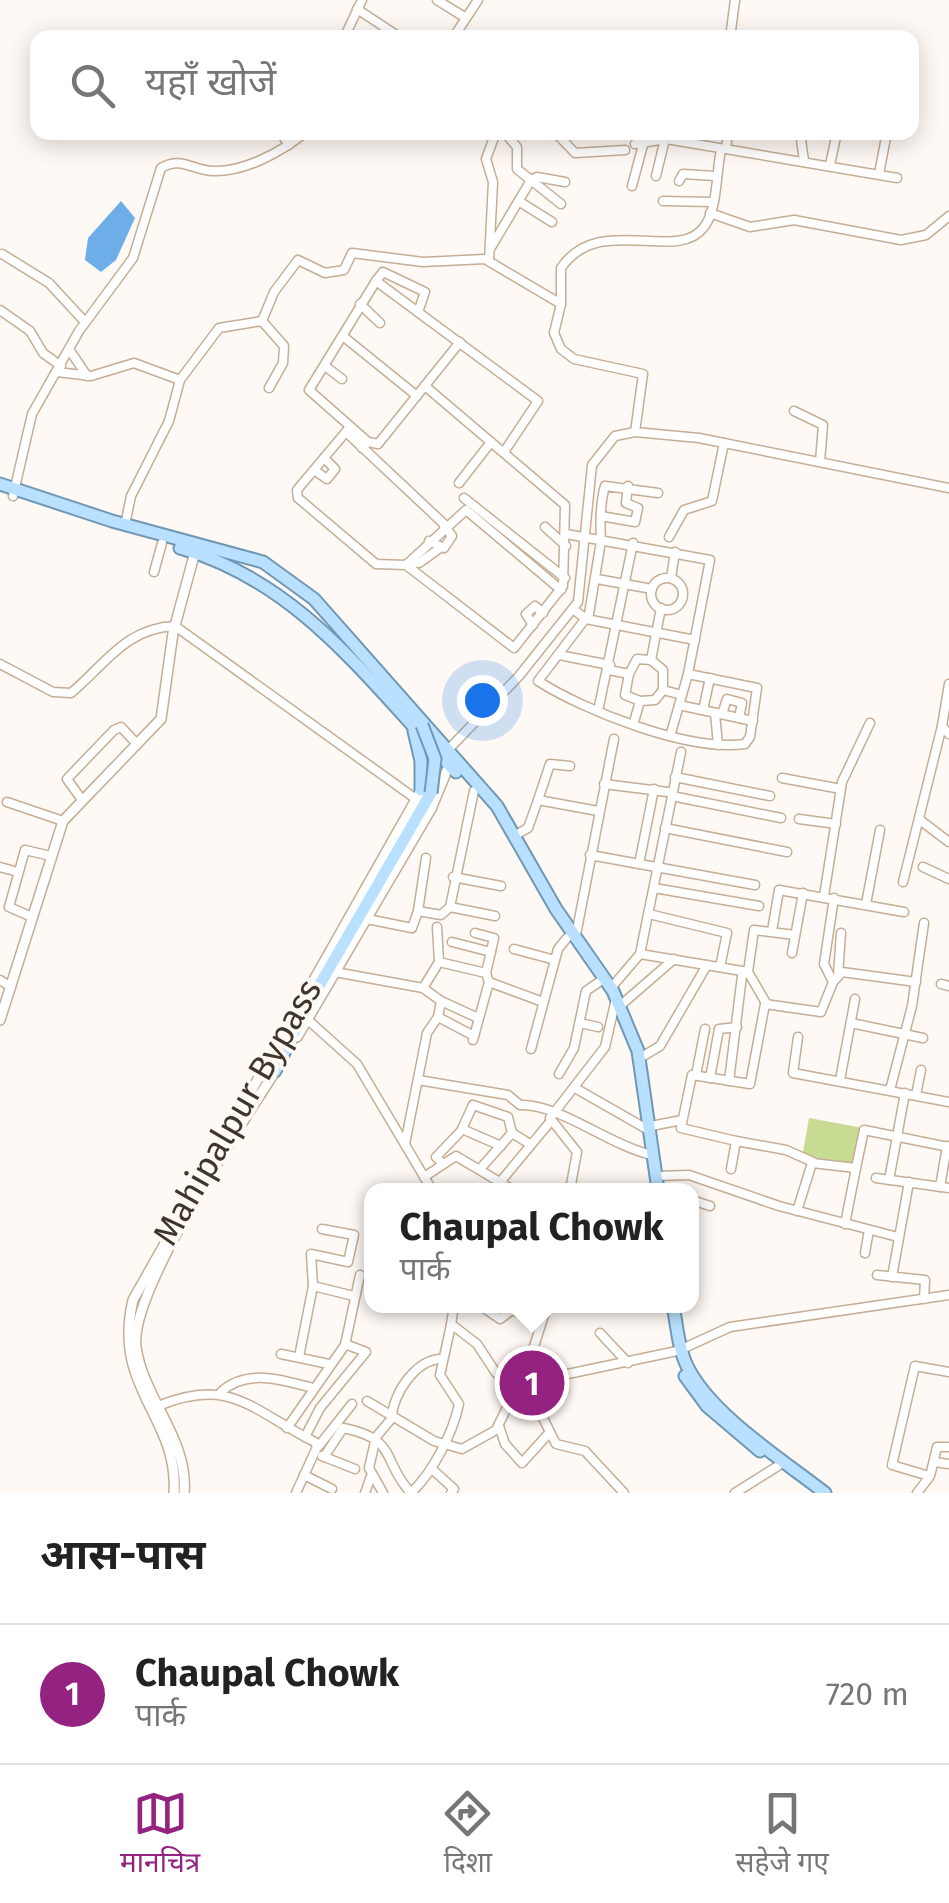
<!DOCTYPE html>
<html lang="hi">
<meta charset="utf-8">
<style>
body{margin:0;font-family:"Fira Sans","Noto Sans Devanagari",sans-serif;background:#f2f2f2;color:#222}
.you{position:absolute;left:482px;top:700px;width:35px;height:35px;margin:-25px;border:8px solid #fff;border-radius:50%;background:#1a73e8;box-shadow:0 0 0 15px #1a73e833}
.badge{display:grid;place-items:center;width:65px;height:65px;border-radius:50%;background:#942280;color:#fff;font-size:32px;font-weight:700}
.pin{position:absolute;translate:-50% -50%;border:5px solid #fff;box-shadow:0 2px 10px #0006}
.popup{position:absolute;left:364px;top:1183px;width:335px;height:130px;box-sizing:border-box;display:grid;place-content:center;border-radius:20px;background:#fff;filter:drop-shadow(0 2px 8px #0005);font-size:32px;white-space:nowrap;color:#767676}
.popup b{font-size:38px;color:#222}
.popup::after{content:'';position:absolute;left:50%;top:100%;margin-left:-20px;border:20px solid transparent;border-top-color:#fff}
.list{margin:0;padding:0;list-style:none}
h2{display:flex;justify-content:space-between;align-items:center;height:130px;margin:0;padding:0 40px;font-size:42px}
h2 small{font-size:32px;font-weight:400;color:#767676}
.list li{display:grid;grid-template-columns:65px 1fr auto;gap:30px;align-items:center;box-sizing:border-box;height:140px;padding:0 40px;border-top:2px solid #e0e0e0}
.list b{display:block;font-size:38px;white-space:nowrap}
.list p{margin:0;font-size:32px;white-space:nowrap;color:#767676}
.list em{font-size:32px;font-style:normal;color:#767676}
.icon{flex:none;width:55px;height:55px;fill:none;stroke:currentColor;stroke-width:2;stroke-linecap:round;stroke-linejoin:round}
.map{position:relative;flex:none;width:949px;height:1493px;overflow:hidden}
.search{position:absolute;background:#fff;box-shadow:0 5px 25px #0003;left:30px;right:30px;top:30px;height:110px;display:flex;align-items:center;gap:25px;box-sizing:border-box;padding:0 35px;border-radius:20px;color:#767676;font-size:38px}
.sheet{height:270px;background:#fff}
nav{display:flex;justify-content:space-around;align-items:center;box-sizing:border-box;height:140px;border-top:2px solid #e0e0e0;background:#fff;font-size:28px;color:#767676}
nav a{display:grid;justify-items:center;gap:5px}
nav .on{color:#942280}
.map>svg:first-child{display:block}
</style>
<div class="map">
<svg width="949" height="1493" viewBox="0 0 949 1493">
<rect width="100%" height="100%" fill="#fef9f4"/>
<path fill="#c7db92" d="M809,1118L863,1128L856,1168L802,1158Z"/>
<path fill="#6daee9" d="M121,201L135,218L116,260L101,272L85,260L88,238Z"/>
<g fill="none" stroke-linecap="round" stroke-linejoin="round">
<g stroke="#c6ad95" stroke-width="11">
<g id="minor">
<path d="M437,0L466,18"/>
<path d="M357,9L401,38"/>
<path d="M344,38L362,0"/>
<path d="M453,38L478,0"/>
<path d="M730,38L735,0"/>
<path d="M280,132L289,145"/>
<path d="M504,132L517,147V169L561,204"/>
<path d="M555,132L575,153L625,150"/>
<path d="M800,132L804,161"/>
<path d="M635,144L666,139L897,178"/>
<path d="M726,149L728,132"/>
<path d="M830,165L837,132"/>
<path d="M879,174L887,132"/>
<path d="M656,176L665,139"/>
<path d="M679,181L683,174L715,176"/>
<path d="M632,186L644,141"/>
<path d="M663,201L712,202"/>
<path d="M520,202L552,222"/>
<path d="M710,213L750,227L794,220L901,240L926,235L949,216"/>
<path d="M490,249L531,180L537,177L565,182"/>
<path d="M2,254L49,283L85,322"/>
<path d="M489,261L493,182L486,159L496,132"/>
<path d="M376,281L383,272L425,292L418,312"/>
<path d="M360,304L380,323"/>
<path d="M0,310L30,331L43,353L61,366"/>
<path d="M344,337L417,396"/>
<path d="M69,349L87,376"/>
<path d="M325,366L342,379"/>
<path d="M57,372L91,376L134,363L180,380"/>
<path d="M269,388L283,363L284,346L262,321L274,292L298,260L325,273L344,270L352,253L423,262L485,259L561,304"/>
<path d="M794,411L823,425L820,462"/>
<path d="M350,427L297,490L298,498L376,564L406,565L514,648L563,586L565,505L425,386"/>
<path d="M346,432L445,525"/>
<path d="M635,432L643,374L574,359L561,349L554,333L561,304V268C599,212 677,264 704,227C718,209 716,172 721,150"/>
<path d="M368,442L309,390L376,281L538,401L504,452"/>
<path d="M362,448L368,442L378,444L460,342"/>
<path d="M314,470L327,479L335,469L324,458"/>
<path d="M459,483L491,442"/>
<path d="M13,496L32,414L79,331L133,258L161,168C181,156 192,170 213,171C245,172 281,152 306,132"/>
<path d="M464,498L565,578"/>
<path d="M601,516L635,522L638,508L626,503L628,486"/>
<path d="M125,525L131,496L169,421L180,380L219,328L262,321"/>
<path d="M545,527L566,546"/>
<path d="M566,534L710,560L688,674L757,688L750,737L745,744C689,752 585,711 538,681L589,614L601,541C600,523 600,503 605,486L658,493"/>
<path d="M669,537L684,510L712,501L724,443"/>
<path d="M429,541L444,548L452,536L444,526"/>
<path d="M408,563H419L440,548"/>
<path d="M406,565L466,510L561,590"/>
<path d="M154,572L162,543"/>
<path d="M671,578L675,552"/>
<circle cx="667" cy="594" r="16"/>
<path d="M597,579L652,589"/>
<path d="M573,609L586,619L695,640"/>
<path d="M533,625L526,614L535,606L543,613"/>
<path d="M559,655L610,665"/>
<path d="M651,660L661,608"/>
<path d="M0,664L53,692L71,693C105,665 125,628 175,626L416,799"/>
<path d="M609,670L629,674L625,695L640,701"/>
<path d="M629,674L637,659L651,660L663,670V690L682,695"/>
<path d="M949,684L942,726L949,734"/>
<path d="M679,705L753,721"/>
<path d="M703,710L710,678"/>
<path d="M598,711L633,543"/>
<path d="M715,713L718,745"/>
<path d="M722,714L727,699L742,703L739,718"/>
<path d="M634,722L640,701L655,700L663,690"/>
<path d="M671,733L688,674"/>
<path d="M447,751L519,676L578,602L592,465L615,436L635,432L699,438L949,488"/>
<path d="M675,777L770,796"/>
<path d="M782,778L841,789"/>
<path d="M604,784L668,792"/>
<path d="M474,791L450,907L495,916"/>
<path d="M672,796L781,818"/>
<path d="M82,800L67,779L114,730L121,727L137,744"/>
<path d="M538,800L550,764L570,766"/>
<path d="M7,802L63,821"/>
<path d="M799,819L836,824"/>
<path d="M920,820L949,842"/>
<path d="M665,828L787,852"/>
<path d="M514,836L528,828L538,800L598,811"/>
<path d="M590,855L755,885"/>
<path d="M639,864L654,789"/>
<path d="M0,867L18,872"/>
<path d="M923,867L949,879"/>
<path d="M453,877L501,886"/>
<path d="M903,882L942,726"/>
<path d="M654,888L759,906"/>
<path d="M824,896L842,782L870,723"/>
<path d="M866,904L880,830"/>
<path d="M418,911L426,858"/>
<path d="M649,914L727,933L720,967"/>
<path d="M32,917L9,907L25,850L51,856"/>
<path d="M367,919L412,928L418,911L441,915L450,907"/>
<path d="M772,931L779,890L904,912"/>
<path d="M576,935L614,739"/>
<path d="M452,942L491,952"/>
<path d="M514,949L555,960"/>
<path d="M792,953L803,893"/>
<path d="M640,954L748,972"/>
<path d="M439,962L486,973L494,938L475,933"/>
<path d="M335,972L423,988L441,1001L438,1017L427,1033L405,1144"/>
<path d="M838,975L841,933"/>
<path d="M0,980L11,987"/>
<path d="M489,982L543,1002"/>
<path d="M833,982L824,964L834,898"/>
<path d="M941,984L949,986"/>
<path d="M423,988L439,962L437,927"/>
<path d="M611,988L640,954L681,752"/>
<path d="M441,1001L478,1018"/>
<path d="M766,1003L748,972L754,930L795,935"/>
<path d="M621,1005L674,959"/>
<path d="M438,1017L474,1036"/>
<path d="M308,1020L357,1064L432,1190"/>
<path d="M580,1023L598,1027"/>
<path d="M851,1023L923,1038"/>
<path d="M798,1037L793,1073L949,1102"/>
<path d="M473,1040L489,982L486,973"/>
<path d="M531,1049L558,949L567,938"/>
<path d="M640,1058L660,1046L707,965"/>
<path d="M559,1074L574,1048L586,991L599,982"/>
<path d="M696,1075L705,1029"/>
<path d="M710,1078L719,1029L737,1027"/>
<path d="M418,1080L508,1095L520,1105C557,1103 608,1144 648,1154"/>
<path d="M840,1080L855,999"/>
<path d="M729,1081L742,976"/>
<path d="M575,1088L645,1128"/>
<path d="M890,1090L912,1006L924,923"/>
<path d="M916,1095L921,1070"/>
<path d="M651,1126L682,1120"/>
<path d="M462,1129L501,1146"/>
<path d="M736,1141L786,1150L813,1162"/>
<path d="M443,1164L436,1157L461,1131L473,1105L508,1117L512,1133"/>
<path d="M480,1169L512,1133L530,1144"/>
<path d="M731,1169L736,1141L681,1128L692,1075L750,1084L765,1004L821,1012L833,982L842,972L916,982"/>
<path d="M657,1176L689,1175L779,1206L898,1237"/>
<path d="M424,1177L456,1156L513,1190"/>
<path d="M876,1178L949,1188"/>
<path d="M889,1180L905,1093"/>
<path d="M501,1181L550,1122"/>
<path d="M940,1187L947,1146"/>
<path d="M570,1190L577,1152L550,1118L605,1047L615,1003"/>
<path d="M692,1200L710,1206"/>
<path d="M797,1211L812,1163L856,1168L864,1130L949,1147"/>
<path d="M845,1224L856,1168"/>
<path d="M865,1253L869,1230"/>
<path d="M877,1275L925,1280L924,1299"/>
<path d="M892,1277L909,1182"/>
<path d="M313,1286L354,1296"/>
<path d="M454,1306L451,1324L477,1344L496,1373L531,1394L556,1444L585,1451L624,1493"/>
<path d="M481,1306L500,1319L512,1310L522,1314L530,1306"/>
<path d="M600,1333L628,1363"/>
<path d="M682,1349L730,1327L949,1295"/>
<path d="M281,1354L329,1364"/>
<path d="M299,1357L313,1286L311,1254L348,1262L354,1235L322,1229"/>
<path d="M521,1387L547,1306"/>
<path d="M221,1392C246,1368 284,1380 313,1388"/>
<path d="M528,1392L544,1379L677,1351"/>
<path d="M367,1401L434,1441L462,1449L496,1430L518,1385"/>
<path d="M158,1406C231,1376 251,1410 315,1442L317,1447L296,1493"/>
<path d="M499,1426L505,1444L522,1463L549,1433"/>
<path d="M287,1428L345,1345L360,1275"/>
<path d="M305,1437L320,1408L366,1352L345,1344"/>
<path d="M318,1447L352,1404"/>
<path d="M322,1456L355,1469"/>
<path d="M324,1457L343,1428C399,1439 381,1461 411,1493"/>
<path d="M934,1462L949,1464"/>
<path d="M432,1469L454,1489L451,1493"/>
<path d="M304,1475L332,1489"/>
<path d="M929,1476L892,1465L915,1366L949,1372"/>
<path d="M365,1493L371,1476"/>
<path d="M383,1493L369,1468L376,1437L392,1418C392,1395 416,1358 443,1359"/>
<path d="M411,1493C433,1472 453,1433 459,1404L440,1375L451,1325"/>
<path d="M735,1493L778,1466"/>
<path d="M917,1493L930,1476L937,1447H949"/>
</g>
</g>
<g stroke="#c6ad95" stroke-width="12">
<g id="tertiary">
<path d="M0,1020L63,821L161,719L173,633L195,552"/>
<path d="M297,1037L431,809L450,763"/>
<path d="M174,1493C179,1417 112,1389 133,1300L423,787"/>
<path d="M184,1493C189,1440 143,1398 136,1347C129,1291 244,1120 278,1067"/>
</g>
</g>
<g stroke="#7098b5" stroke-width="15">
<g id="primary">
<path d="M0,484L112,521L263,562L314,599L497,806L556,909L613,991L638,1051L658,1190"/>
<path d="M180,548C303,583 370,684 456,772"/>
<path d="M414,731L421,761V790"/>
<path d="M275,1071L305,1010L431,793"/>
<path d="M673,1306C677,1325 678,1348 687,1366C711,1415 783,1460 825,1493"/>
<path d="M685,1376L707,1406L760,1451"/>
</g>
</g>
<use href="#minor" stroke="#fff" stroke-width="8"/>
<use href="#tertiary" stroke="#fff" stroke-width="9"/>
<use href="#primary" stroke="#b9e1ff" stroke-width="11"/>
<g stroke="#7098b5" stroke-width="15" stroke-linecap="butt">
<path id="primary-bridge" d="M422,725L435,759L431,793"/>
</g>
<use href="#primary-bridge" stroke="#b9e1ff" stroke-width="11"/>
</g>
<g text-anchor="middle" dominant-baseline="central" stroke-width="8" stroke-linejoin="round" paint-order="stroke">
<g font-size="35" fill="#3f352b" stroke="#fef9f4">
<text transform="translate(237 1112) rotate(-60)">Mahipalpur Bypass</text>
</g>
</g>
</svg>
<div class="you"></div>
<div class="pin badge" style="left:532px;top:1383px">1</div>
<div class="popup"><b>Chaupal Chowk</b>पार्क</div>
<div class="search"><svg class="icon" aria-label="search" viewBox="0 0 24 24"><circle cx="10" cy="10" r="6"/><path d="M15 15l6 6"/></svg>यहाँ खोजें</div>
</div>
<section class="sheet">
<h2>आस-पास<small></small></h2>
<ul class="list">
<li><span class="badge">1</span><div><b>Chaupal Chowk</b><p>पार्क</p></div><em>720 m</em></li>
</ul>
</section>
<nav>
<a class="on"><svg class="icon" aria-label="map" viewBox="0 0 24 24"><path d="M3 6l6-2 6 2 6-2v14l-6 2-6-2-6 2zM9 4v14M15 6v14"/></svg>मानचित्र</a>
<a><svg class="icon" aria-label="directions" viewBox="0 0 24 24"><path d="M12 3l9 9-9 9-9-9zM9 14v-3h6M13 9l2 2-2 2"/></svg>दिशा</a>
<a><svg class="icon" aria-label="saved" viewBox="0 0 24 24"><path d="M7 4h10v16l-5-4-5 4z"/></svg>सहेजे गए</a>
</nav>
